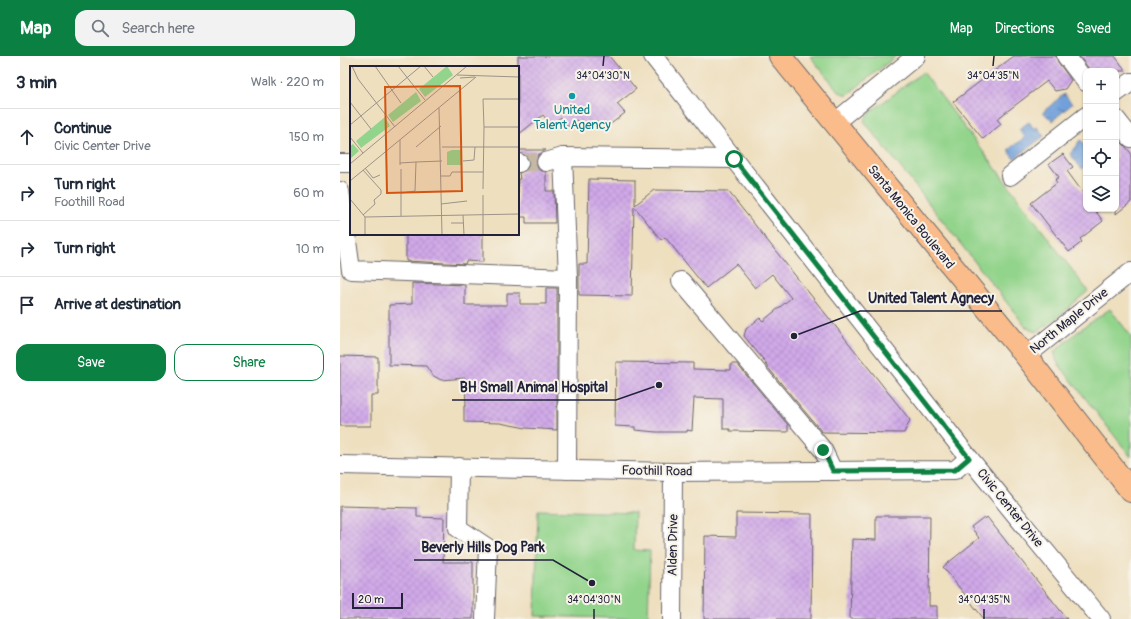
<!DOCTYPE html>
<meta charset="utf-8">
<style>
body{margin:0;font-family:Pangolin,sans-serif;background:#f2f2f3;color:#1f2937}
.controls{position:absolute;right:12px;top:12px;display:grid;overflow:hidden;border-radius:8px;box-shadow:0 1px 3px #0004}
.controls button{width:36px;height:36px;display:grid;place-items:center;padding:0;border:0;border-bottom:1px solid #e0e1e3;background:#fff;color:#1f2937;font:20px sans-serif}
.scale{position:absolute;left:12px;bottom:10px;width:51px;box-sizing:border-box;padding-left:4px;border:2px solid #22223b;border-top:0;font-size:11px;line-height:14px;white-space:nowrap;color:#22223b;-webkit-text-stroke:3px #f7f3e8;paint-order:stroke}
.stop{position:absolute;width:12px;height:12px;margin:-9px;border:3px solid #0b8043;border-radius:50%;background:#fff}
.stop.end{background:#0b8043;border-color:#fff;box-shadow:0 1px 4px #0008}
.list{margin:0;padding:0;list-style:none}
h2{display:flex;justify-content:space-between;align-items:center;height:52px;margin:0;padding:0 16px;font-size:17px}
h2 small{font-size:13px;font-weight:400;color:#747a83}
.list li{display:grid;grid-template-columns:26px 1fr auto;gap:12px;align-items:center;box-sizing:border-box;height:56px;padding:0 16px;border-top:1px solid #e0e1e3}
.list b{display:block;font-size:15px;white-space:nowrap}
.list p{margin:0;font-size:13px;white-space:nowrap;color:#747a83}
.list em{font-size:13px;font-style:normal;color:#747a83}
.actions{display:flex;gap:8px;padding:12px 16px}
.actions a{flex:1;padding:9px 0;border:1px solid #0b8043;border-radius:12px;text-align:center;font-size:14px;color:#0b8043}
.actions .main{background:#0b8043;color:#fff}
.icon{flex:none;width:22px;height:22px;fill:none;stroke:currentColor;stroke-width:2;stroke-linecap:round;stroke-linejoin:round}
.map{position:relative;flex:none;width:791px;height:563px;overflow:hidden}
header{display:flex;align-items:center;gap:24px;box-sizing:border-box;height:56px;padding:0 20px;background:#0b8043;color:#fff}
header strong{font-size:19px}
nav{display:flex;gap:22px;margin-inline-start:auto;font-size:14px}
.search{width:280px;height:36px;background:#f2f2f3;display:flex;align-items:center;gap:10px;box-sizing:border-box;padding:0 14px;border-radius:12px;color:#747a83;font-size:15px}
main{display:flex}
aside{flex:1;background:#fff}
.map>svg:first-child{display:block}
</style>
<header>
<strong>Map</strong>
<div class="search"><svg class="icon" aria-label="search" viewBox="0 0 24 24"><circle cx="10" cy="10" r="6"/><path d="M15 15l6 6"/></svg>Search here</div>
<nav><a>Map</a><a>Directions</a><a>Saved</a></nav>
</header>
<main>
<aside>
<h2>3 min<small>Walk · 220 m</small></h2>
<ul class="list">
<li><svg class="icon" aria-label="ahead" viewBox="0 0 24 24"><path d="M12 20V5M6 11l6-6 6 6"/></svg><div><b>Continue</b><p>Civic Center Drive</p></div><em>150 m</em></li>
<li><svg class="icon" aria-label="right" viewBox="0 0 24 24"><path d="M7 20v-9h11M14 6l5 5-5 5"/></svg><div><b>Turn right</b><p>Foothill Road</p></div><em>60 m</em></li>
<li><svg class="icon" aria-label="right" viewBox="0 0 24 24"><path d="M7 20v-9h11M14 6l5 5-5 5"/></svg><div><b>Turn right</b></div><em>10 m</em></li>
<li><svg class="icon" aria-label="arrive" viewBox="0 0 24 24"><path d="M6 21V4h12l-3 4 3 4H6"/></svg><div><b>Arrive at destination</b></div></li>
</ul>
<div class="actions"><a class="main">Save</a><a>Share</a></div>
</aside>
<div class="map">
<svg width="791" height="563" viewBox="0 0 791 563">
<defs>
<pattern id="water-ripples" width="26" height="14" patternUnits="userSpaceOnUse"><rect width="26" height="14" fill="#71a0da"/><path d="M2 4q2-2 4 0t4 0M15 11q2-2 4 0t4 0" fill="none" stroke="#5c82b2"/></pattern>
<pattern id="building-cross-hatch" width="8" height="8" patternUnits="userSpaceOnUse"><rect width="8" height="8" fill="#d0a9e8"/><path d="M0 0l8 8M0 8l8-8" fill="none" stroke="#b291c8"/></pattern>
</defs>
<rect width="100%" height="100%" fill="#f7f3e8"/>
<filter id="ink" filterUnits="userSpaceOnUse"><feTurbulence type="fractalNoise" baseFrequency=".025" numOctaves="2"/><feDisplacementMap in="SourceGraphic" scale="8" xChannelSelector="R" yChannelSelector="G"/><feConvolveMatrix kernelMatrix="1 2 1 2 8 2 1 2 1" color-interpolation-filters="sRGB"/></filter>
<filter id="wash" filterUnits="userSpaceOnUse"><feTurbulence type="fractalNoise" baseFrequency=".012" numOctaves="4" result="noise"/><feDisplacementMap in="SourceGraphic" scale="16" xChannelSelector="R" yChannelSelector="G"/><feGaussianBlur stdDeviation="0.9" result="paint"/><feColorMatrix in="noise" values="0 0 0 0 0 0 0 0 0 0 0 0 0 0 0 0 0 1.4 0 .05"/><feComposite in="paint" operator="in"/></filter>
<g filter="url(#wash)">
<rect width="100%" height="100%" fill="#eedfbf"/>
<g fill="#93d48c" stroke="#5a7b64">
<path d="M470,0H556L507,39L499,36Z"/>
<path d="M583,16L748,235L708,269L696,276L686,271L524,65L529,57Z"/>
<path d="M770,253L791,280V401L717,306L714,296L741,273Z"/>
<path d="M198,454L295,457L294,494L310,495L308,563L195,560Z"/>
</g>
<g fill="url(#water-ripples)" stroke="#4a618a">
<path d="M724,38L732,48L712,65L703,56Z"/>
<path d="M689,66L694,73L697,71L704,80L674,103L668,94L685,81L679,73Z"/>
<path d="M741,84L746,94V110L742,113L730,98L737,90L739,85Z"/>
</g>
<g id="blocks">
<g fill="url(#building-cross-hatch)">
<path d="M178,0H269L296,33L277,48L285,57L263,74L256,65L245,73L237,64L228,71L221,61L211,69L203,59L178,79Z"/>
<path d="M674,0H716L718,6L731,24L725,33L715,35L707,25L657,63L661,68L643,83L613,46Z"/>
<path d="M739,0H775L786,15H751Z"/>
<path d="M776,80L791,97V146L776,158Z"/>
<path d="M179,94H206L198,99L196,109L199,114L206,116V135H214L215,167H186V161H178V123H180L179,117L188,113L189,107L188,101L179,97Z"/>
<path d="M723,98L733,111L727,115L746,141V153H754L763,165L740,183L742,186L729,196L691,147L717,127L715,124L719,121L709,108Z"/>
<path d="M249,123L295,124V149L314,134L388,135L570,364L564,377L482,376L425,308H427L404,280L406,273L420,262L423,265L451,242L432,218L415,232L396,208L366,232L325,181L321,184L294,150L292,240L239,239V208H247Z"/>
<path d="M66,178H143V206L126,205L125,208L66,205Z"/>
<path d="M72,227L125,229V249H167V237H180V248H206V232H217V374L186,372L160,367L124,366V350H126L125,322L101,324L92,319L86,310L49,309V249L72,248Z"/>
<path d="M0,300L38,301V339H31V370H0Z"/>
<path d="M276,306L353,307V313L391,314V308H397L448,369V376L390,375V373H383V343L354,342L352,375L347,374V376H316L295,374V371L275,370Z"/>
<path d="M0,450L77,452V461L104,462L103,506H133V563H0Z"/>
<path d="M396,457L472,458L471,563H364L365,480L396,481Z"/>
<path d="M536,460H590L589,550H597V563H510L512,483L536,484Z"/>
<path d="M644,461L645,463L647,461L727,563H644L603,511L639,482L631,471Z"/>
</g>
</g>
</g>
<g filter="url(#ink)">
<use href="#blocks" fill-opacity="0" stroke="#696469" stroke-width="1"/>
<g fill="none" stroke-linecap="round" stroke-linejoin="round">
<path stroke="#c5b9a5" stroke-width="18" stroke-dasharray="18 9" stroke-linecap="butt" d="M179,107L206,106"/>
<g stroke="#696469" stroke-width="20">
<g id="minor">
<path d="M313,0L629,402L761,563"/>
<path d="M726,0L746,26"/>
<path d="M776,37L791,26"/>
<path d="M776,63L791,82"/>
<path d="M494,67L576,0"/>
<path d="M206,106L223,101L394,103"/>
<path d="M0,107H11"/>
<path d="M178,107H179"/>
<path d="M670,120L746,60"/>
<path d="M0,135L11,214L228,222L223,101"/>
<path d="M341,225L483,394L493,415"/>
<path d="M686,300L791,216"/>
<path d="M0,409L333,416L615,414L629,402"/>
<path d="M119,411L118,472L148,492L145,563"/>
<path d="M227,414L228,222"/>
<path d="M332,563L333,416"/>
</g>
</g>
<g stroke="#696469" stroke-width="24">
<path id="major" d="M440,0L686,300L791,435"/>
</g>
<use href="#minor" stroke="#fff" stroke-width="18"/>
<use href="#major" stroke="#f9bc8a" stroke-width="22"/>
</g>
</g>
<g fill="none" stroke-linecap="round" stroke-linejoin="round" filter="url(#ink)">
<path stroke="#0b8043" stroke-width="5" d="M394,103L629,402L615,414L493,415L483,394"/>
</g>
<path fill="none" stroke="#22223b" stroke-width="1.5" d="M263,10L264,0M653,10L654,0M254,563V553M644,563V553"/>
<circle fill="#0f9aa8" stroke="#f7f3e8" stroke-width="1.5" cx="232" cy="40" r="4"/>
<g text-anchor="middle" dominant-baseline="central" stroke-width="4" stroke-linejoin="round" paint-order="stroke">
<g font-size="13" fill="#0d838f" stroke="#f7f3e8">
<text x="232" y="54">United<tspan x="232" dy="15">Talent Agency</tspan></text>
</g>
<g font-size="13" fill="#22223b" stroke="#f7f3e8">
<text transform="translate(571 161) rotate(51)">Santa Monica Boulevard</text>
<text transform="translate(729 265) rotate(-39)">North Maple Drive</text>
<text transform="translate(317 415) rotate(1)">Foothill Road</text>
<text transform="translate(670 452) rotate(51)">Civic Center Drive</text>
<text transform="translate(333 489) rotate(-89)">Alden Drive</text>
</g>
</g>
<g transform="translate(10 10)">
<rect width="169" height="169" fill="#eedfbf"/>
<path d="M97,0L103,9L75,31L69,23ZM66,26L71,35L43,56L38,49ZM35,51L40,60L11,82L6,75ZM3,78L9,85L0,93V80ZM102,84H111V99H97V86Z" fill="#93d48c"/>
<path fill="none" stroke="#9c938a" stroke-width="1" d="M2,0L8,13L45,61M25,0L51,37M48,0L75,34M74,0L83,11M107,9L169,11M110,12L125,11M169,33H133L134,61H169M0,36L21,63M89,42L92,169M0,59L71,0M0,71L13,87M50,74V99M66,81L91,60M92,81H169M113,95L124,94L125,81M66,96L92,95M50,97L66,96L65,125L51,127M0,98L117,0M15,102L23,112L30,109M51,103V150M91,110H100L102,106H133M0,115L126,11M133,123L134,61M0,133L15,151V169M91,138L117,135M13,149L25,138L24,134L31,128V124L13,104M113,149L114,169M15,151L169,148M101,157H114M133,169V129"/>
<path fill="#d45411" fill-opacity="0.15" stroke="#d45411" stroke-width="2" d="M110,20L112,125L37,127L35,21Z"/>
<rect width="169" height="169" fill="none" stroke="#22223b" stroke-width="2"/>
</g>
<g font-size="10" text-anchor="middle" fill="#22223b" stroke="#f7f3e8" stroke-width="4" stroke-linejoin="round" paint-order="stroke">
<text x="263" y="23">34°04'30"N</text>
<text x="653" y="23">34°04'35"N</text>
<text x="254" y="547">34°04'30"N</text>
<text x="644" y="547">34°04'35"N</text>
</g>
<path fill="none" stroke="#22223b" stroke-width="1.5" d="M454 280L520 255H662M319 329L276 344H112M252 527L213 504H74"/>
<g fill="#22223b" stroke="#f7f3e8" stroke-width="1.5">
<circle cx="454" cy="280" r="4"/>
<circle cx="319" cy="329" r="4"/>
<circle cx="252" cy="527" r="4"/>
</g>
<g font-size="14" text-anchor="middle" font-weight="bold" fill="#22223b" stroke="#f7f3e8" stroke-width="4" stroke-linejoin="round" paint-order="stroke">
<text x="591" y="247">United Talent Agnecy</text>
<text x="194" y="336">BH Small Animal Hospital</text>
<text x="143" y="496">Beverly Hills Dog Park</text>
</g>
</svg>
<div class="controls">
<button>+</button>
<button>−</button>
<button><svg class="icon" aria-label="locate" viewBox="0 0 24 24"><circle cx="12" cy="12" r="6"/><path d="M12 2v4M12 18v4M2 12h4M18 12h4"/></svg></button>
<button><svg class="icon" aria-label="layers" viewBox="0 0 24 24"><path d="M12 4l9 5-9 5-9-5zM3 14l9 5 9-5"/></svg></button>
</div>
<div class="scale">20 m</div>
<div class="stop" style="left:394px;top:103px"></div>
<div class="stop end" style="left:483px;top:394px"></div>
</div>
</main>
